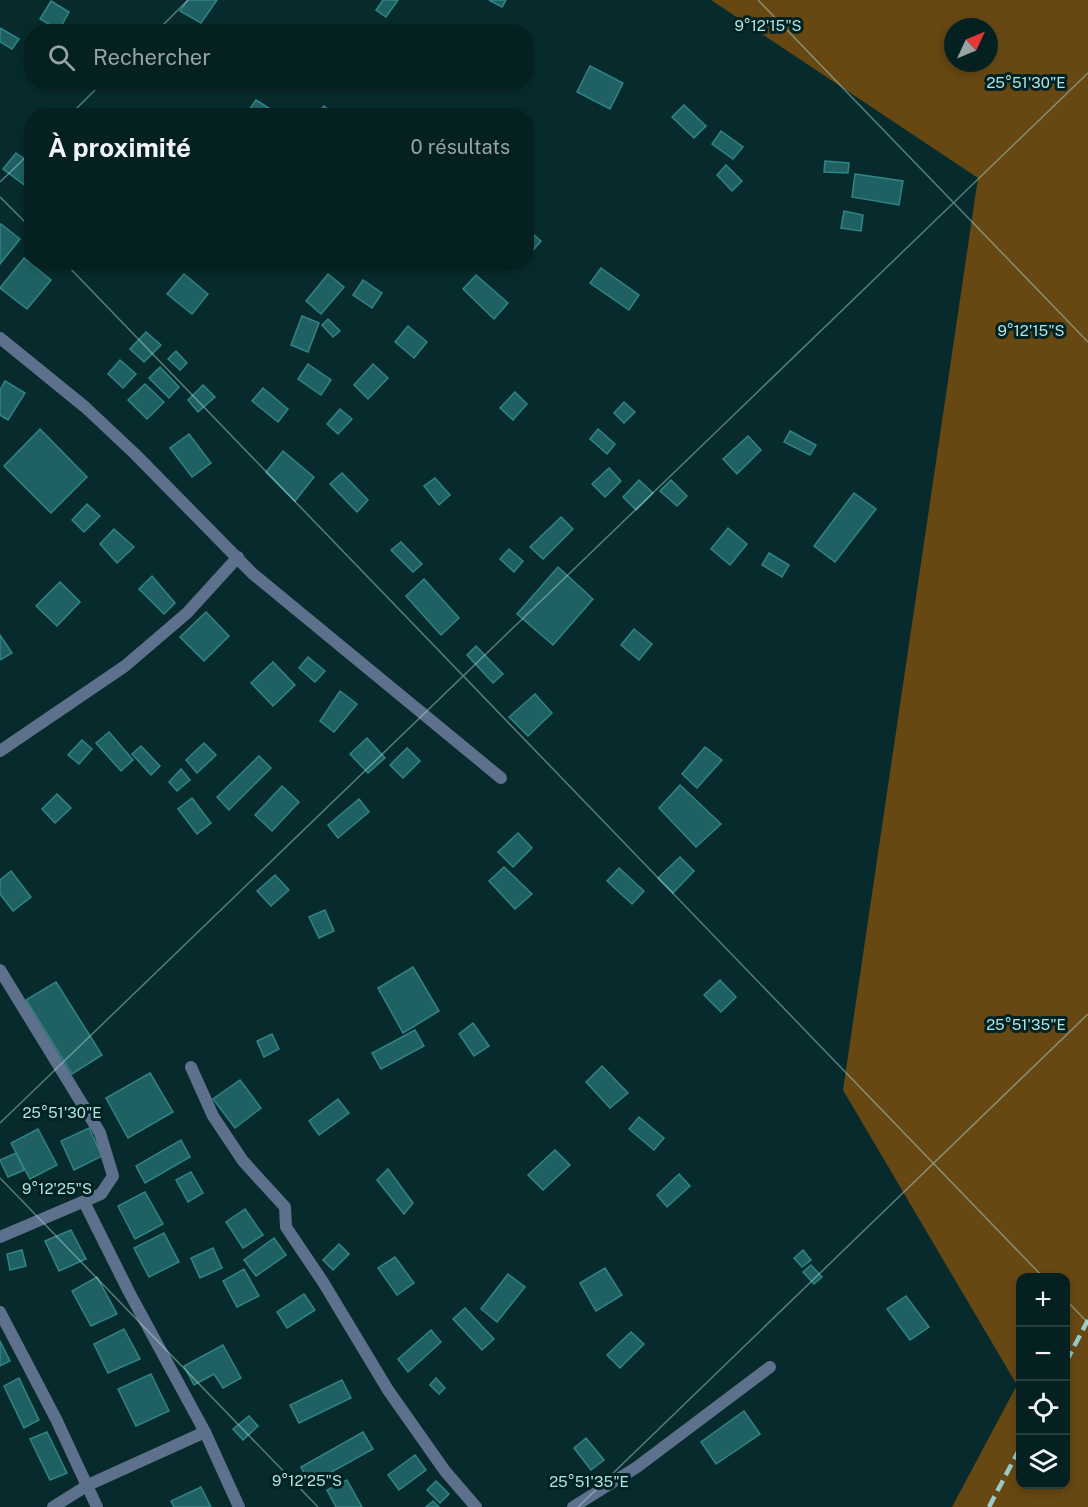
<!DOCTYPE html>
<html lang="fr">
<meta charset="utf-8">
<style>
body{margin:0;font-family:"Public Sans",sans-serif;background:#0e282a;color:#f1f3f6}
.controls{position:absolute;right:18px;bottom:18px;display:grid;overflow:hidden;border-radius:12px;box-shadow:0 3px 9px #0003}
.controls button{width:54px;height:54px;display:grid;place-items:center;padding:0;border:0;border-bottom:2px solid #263e3f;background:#052021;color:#f1f3f6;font:30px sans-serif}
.compass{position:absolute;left:944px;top:18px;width:54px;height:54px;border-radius:50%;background:#052021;box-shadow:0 3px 9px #0003;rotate:46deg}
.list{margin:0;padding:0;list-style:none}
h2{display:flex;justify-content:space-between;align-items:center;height:78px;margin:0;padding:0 24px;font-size:26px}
h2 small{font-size:20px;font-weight:400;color:#97a3a5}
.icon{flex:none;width:33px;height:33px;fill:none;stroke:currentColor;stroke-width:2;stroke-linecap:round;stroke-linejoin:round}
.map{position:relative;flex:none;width:1088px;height:1507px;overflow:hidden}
.search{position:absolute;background:#052021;box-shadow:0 3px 9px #0003;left:24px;top:24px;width:510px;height:66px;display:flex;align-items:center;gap:15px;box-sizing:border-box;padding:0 21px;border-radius:24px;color:#97a3a5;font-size:22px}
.panel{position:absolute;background:#052021;box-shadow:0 3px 9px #0003;left:24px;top:108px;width:510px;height:162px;border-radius:24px}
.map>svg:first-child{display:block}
</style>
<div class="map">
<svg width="1088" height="1507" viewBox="0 0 1088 1507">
<rect width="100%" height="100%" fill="#072b2c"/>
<path fill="#674813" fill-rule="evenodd" d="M711,0H1088V1507H952L1017,1385L843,1090L978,178ZM953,27H989V63H953ZM1020,1278H1066V1484H1020Z"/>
<g fill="#1f6162" stroke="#318486" stroke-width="1.5">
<path d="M188,0H217L201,23L180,11Z"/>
<path d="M383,0H398L386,17L376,10Z"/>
<path d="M489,0H506L502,7Z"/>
<path d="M51,1L69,12L59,30L40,19Z"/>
<path d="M0,28L19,39L12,49L0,42Z"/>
<path d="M526,52L533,55L526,71Z"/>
<path d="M590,66L623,83L610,109L577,92Z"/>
<path d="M256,100L280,115L279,116H245Z"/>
<path d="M684,105L706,126L694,138L672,117Z"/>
<path d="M324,106L336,116H315Z"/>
<path d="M395,109L403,116H390Z"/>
<path d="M721,131L743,147L733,159L712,144Z"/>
<path d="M16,153L32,164L30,189L3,169Z"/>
<path d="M825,161L849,163L848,173L824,172Z"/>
<path d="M726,165L742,181L732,191L717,175Z"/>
<path d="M855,174L903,181L899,205L852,197Z"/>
<path d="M844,211L863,215L861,231L841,228Z"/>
<path d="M1,224L20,239L0,264V224Z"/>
<path d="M526,228L541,241L528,256L526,255Z"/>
<path d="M24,258L51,280L27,309L0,288Z"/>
<path d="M601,268L639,295L629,310L590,283Z"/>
<path d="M184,274L208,294L192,314L167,294Z"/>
<path d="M328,274L344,287L321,314L306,301Z"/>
<path d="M476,275L508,303L494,319L463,289Z"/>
<path d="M363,280L382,293L372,308L353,295Z"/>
<path d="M302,316L319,323L308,352L291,345Z"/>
<path d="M328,319L340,331L333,337L322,325Z"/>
<path d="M408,326L427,342L414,358L395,342Z"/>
<path d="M146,332L161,345L144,362L130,349Z"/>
<path d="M176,351L187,363L180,370L168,359Z"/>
<path d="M120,360L136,374L123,388L108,374Z"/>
<path d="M308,364L331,380L321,395L298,379Z"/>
<path d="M373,364L388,378L368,399L354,385Z"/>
<path d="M160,367L179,387L169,398L149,378Z"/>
<path d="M5,381L25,393L8,420L0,415V390Z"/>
<path d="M145,384L164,402L147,419L128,400Z"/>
<path d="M203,385L215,397L198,412L188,400Z"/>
<path d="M263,388L288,409L278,422L252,401Z"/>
<path d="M515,392L527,404L513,420L500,408Z"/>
<path d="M624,402L635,412L624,423L614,413Z"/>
<path d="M340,409L352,419L338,434L327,424Z"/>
<path d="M40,429L87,477L51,513L4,466Z"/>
<path d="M598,429L615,444L607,454L590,439Z"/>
<path d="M790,431L816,445L810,455L784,442Z"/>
<path d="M189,434L211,463L192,477L170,448Z"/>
<path d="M748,436L761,450L737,474L723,459Z"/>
<path d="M283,451L314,477L295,501L266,472Z"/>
<path d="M609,468L621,481L605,497L592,484Z"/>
<path d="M342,473L368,500L357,512L330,484Z"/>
<path d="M435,478L450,495L439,505L424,486Z"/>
<path d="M639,480L653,493L636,510L623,497Z"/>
<path d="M671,480L687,496L677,506L660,491Z"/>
<path d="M854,493L876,509L835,562L814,546Z"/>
<path d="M87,504L100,516L84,532L72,520Z"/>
<path d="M561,517L573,529L543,559L530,547Z"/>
<path d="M728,528L747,544L730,565L711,549Z"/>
<path d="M114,529L134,547L117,563L100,544Z"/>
<path d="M401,542L422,564L413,572L391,550Z"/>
<path d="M509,549L523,561L514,572L500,559Z"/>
<path d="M769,553L789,565L782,577L762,565Z"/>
<path d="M558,567L593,599L553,645L517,614Z"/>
<path d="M152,576L175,603L164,614L139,589Z"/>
<path d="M424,579L459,618L441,635L406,596Z"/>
<path d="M60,582L80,602L57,626L36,606Z"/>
<path d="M206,612L229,636L204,661L180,637Z"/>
<path d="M634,629L652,644L639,660L621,645Z"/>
<path d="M0,635L12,653L0,660Z"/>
<path d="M476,646L503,674L493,683L467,655Z"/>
<path d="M308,657L325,671L315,682L299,668Z"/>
<path d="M273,662L295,685L273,706L251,683Z"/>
<path d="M340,691L357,704L334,732L320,721Z"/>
<path d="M535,694L552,713L528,736L509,717Z"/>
<path d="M109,732L133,760L121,771L96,743Z"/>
<path d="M367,738L385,758L368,773L350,754Z"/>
<path d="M82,740L92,749L79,764L68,755Z"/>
<path d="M204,743L216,755L197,773L186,760Z"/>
<path d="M141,746L160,766L151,775L132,754Z"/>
<path d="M705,747L722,760L697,788L682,774Z"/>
<path d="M407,748L420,761L403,778L390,765Z"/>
<path d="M259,756L271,768L229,810L217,797Z"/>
<path d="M181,769L190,780L177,791L169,782Z"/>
<path d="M680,785L721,824L696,847L659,808Z"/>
<path d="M282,786L299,802L272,831L255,815Z"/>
<path d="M57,794L71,808L55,823L42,809Z"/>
<path d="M192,798L211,823L197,834L178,809Z"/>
<path d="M359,799L369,812L338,838L328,825Z"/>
<path d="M518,833L532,848L513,867L498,852Z"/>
<path d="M680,857L694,871L673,893L658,878Z"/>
<path d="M504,867L532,894L515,909L489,881Z"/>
<path d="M619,868L644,891L632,904L607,881Z"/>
<path d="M11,871L31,897L13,911L0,894V880Z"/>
<path d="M275,875L289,890L271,906L257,891Z"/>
<path d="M325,910L334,931L319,938L309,917Z"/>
<path d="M413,967L439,1011L403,1033L378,988Z"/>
<path d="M720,980L736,997L721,1012L704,995Z"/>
<path d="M56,982L102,1055L72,1074L26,1000Z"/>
<path d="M473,1023L489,1046L474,1056L459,1034Z"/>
<path d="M415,1030L424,1046L381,1069L372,1053Z"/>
<path d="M272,1034L279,1049L264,1057L257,1041Z"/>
<path d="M602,1066L628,1093L610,1108L586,1082Z"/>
<path d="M150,1073L173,1112L128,1138L106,1098Z"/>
<path d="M240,1080L261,1108L235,1128L213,1099Z"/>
<path d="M338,1099L349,1113L319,1135L309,1121Z"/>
<path d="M639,1117L664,1138L654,1150L629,1129Z"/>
<path d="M89,1128L102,1156L74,1170L61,1141Z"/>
<path d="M38,1129L57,1165L30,1179L11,1143Z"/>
<path d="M181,1140L190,1157L145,1183L136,1166Z"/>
<path d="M555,1150L570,1165L543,1190L528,1175Z"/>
<path d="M16,1153L24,1170L8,1177L0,1160Z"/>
<path d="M388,1169L413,1203L404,1214L377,1180Z"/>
<path d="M191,1172L203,1193L188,1202L176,1180Z"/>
<path d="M679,1174L690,1186L667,1207L657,1195Z"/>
<path d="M145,1192L163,1224L135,1239L118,1206Z"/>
<path d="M245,1209L263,1235L243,1248L226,1222Z"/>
<path d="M71,1230L86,1259L59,1271L45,1241Z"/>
<path d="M164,1233L179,1262L149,1277L134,1248Z"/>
<path d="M274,1238L286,1255L256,1276L244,1260Z"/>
<path d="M339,1244L349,1254L333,1270L323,1260Z"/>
<path d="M213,1248L222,1268L200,1278L191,1258Z"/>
<path d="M22,1250L26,1266L10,1270L7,1254Z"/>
<path d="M803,1250L811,1260L802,1267L794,1258Z"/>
<path d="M395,1257L414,1283L397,1295L378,1268Z"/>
<path d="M811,1265L822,1277L814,1284L803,1272Z"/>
<path d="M605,1268L622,1295L596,1311L580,1283Z"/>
<path d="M244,1269L259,1296L237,1307L223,1281Z"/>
<path d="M508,1274L525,1287L497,1322L481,1309Z"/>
<path d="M97,1277L117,1314L91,1326L72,1291Z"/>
<path d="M304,1294L315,1310L287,1328L277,1312Z"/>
<path d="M906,1296L929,1327L910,1340L887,1309Z"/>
<path d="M465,1308L494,1339L482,1350L453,1319Z"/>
<path d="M124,1329L140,1359L108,1373L94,1344Z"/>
<path d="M431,1330L441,1342L408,1372L398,1359Z"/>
<path d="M631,1332L644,1344L620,1368L607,1355Z"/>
<path d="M0,1341L10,1361L0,1366Z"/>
<path d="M223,1345L241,1378L223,1388L214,1374L194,1385L184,1366Z"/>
<path d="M151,1374L169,1411L136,1426L118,1389Z"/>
<path d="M19,1378L39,1420L24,1428L4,1386Z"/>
<path d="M436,1378L445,1388L439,1394L430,1385Z"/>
<path d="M342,1380L351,1398L299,1423L290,1405Z"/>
<path d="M744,1411L760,1434L716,1464L701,1442Z"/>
<path d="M249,1416L258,1426L243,1440L233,1429Z"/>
<path d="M47,1432L67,1473L50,1480L30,1439Z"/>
<path d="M363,1432L373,1449L310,1484L301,1467Z"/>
<path d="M586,1438L604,1460L591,1470L574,1448Z"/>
<path d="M415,1455L426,1470L399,1490L388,1475Z"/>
<path d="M347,1480L362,1507H336L327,1490Z"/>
<path d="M436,1481L449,1494L440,1503L427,1490Z"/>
<path d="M201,1487L211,1507H174L171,1501Z"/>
<path d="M433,1501L439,1507H426Z"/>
</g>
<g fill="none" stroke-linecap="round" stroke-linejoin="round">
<g stroke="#5e718c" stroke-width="12">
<path d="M0,338L85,407L135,454L253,574L501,778"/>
<path d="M0,751L125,666L187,613L238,557"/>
<path d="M0,970L100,1133L113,1176L101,1194L0,1237"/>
<path d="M191,1067L213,1116L243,1161L285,1207L286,1227L323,1282L388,1390L445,1471L476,1507"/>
<path d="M0,1312L56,1419L97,1507"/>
<path d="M205,1432L239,1507"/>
<path d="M53,1507L88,1485L205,1432L129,1292L84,1202"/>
<path d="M573,1507L637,1467L770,1367"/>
</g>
<g stroke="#9bcaca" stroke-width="4.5" stroke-dasharray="12 6" stroke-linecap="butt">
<path d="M1066,1362L1088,1320"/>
<path d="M989,1507L1020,1448"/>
</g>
</g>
<path fill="none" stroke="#b3e3e3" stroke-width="1.5" stroke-opacity="0.45" d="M758,0L1088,342M156,32L188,0M69,116L103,82M0,182L32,151M0,197L32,229M64,262L1044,1278M0,1123L1088,73M0,1178L318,1507M1066,1300L1088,1323M578,1507L1088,1014"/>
<g font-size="15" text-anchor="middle" fill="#b3e3e3" stroke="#022" stroke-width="6" stroke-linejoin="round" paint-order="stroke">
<text x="768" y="31">9°12'15"S</text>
<text x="1026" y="88">25°51'30"E</text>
<text x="1031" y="336">9°12'15"S</text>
<text x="1026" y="1030">25°51'35"E</text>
<text x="62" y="1118">25°51'30"E</text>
<text x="57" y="1194">9°12'25"S</text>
<text x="307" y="1486">9°12'25"S</text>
<text x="589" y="1487">25°51'35"E</text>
</g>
</svg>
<div class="controls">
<button>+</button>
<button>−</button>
<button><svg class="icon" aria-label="locate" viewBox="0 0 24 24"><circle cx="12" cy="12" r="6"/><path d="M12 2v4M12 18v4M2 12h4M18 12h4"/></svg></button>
<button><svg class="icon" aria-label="layers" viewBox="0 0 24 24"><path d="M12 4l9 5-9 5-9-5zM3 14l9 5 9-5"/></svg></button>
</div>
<svg class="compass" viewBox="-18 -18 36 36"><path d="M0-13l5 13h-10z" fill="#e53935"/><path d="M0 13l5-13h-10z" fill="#97a3a5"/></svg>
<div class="search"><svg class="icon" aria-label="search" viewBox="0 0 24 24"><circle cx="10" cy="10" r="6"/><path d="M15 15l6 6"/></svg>Rechercher</div>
<section class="panel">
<h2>À proximité<small>0 résultats</small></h2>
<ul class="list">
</ul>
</section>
</div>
